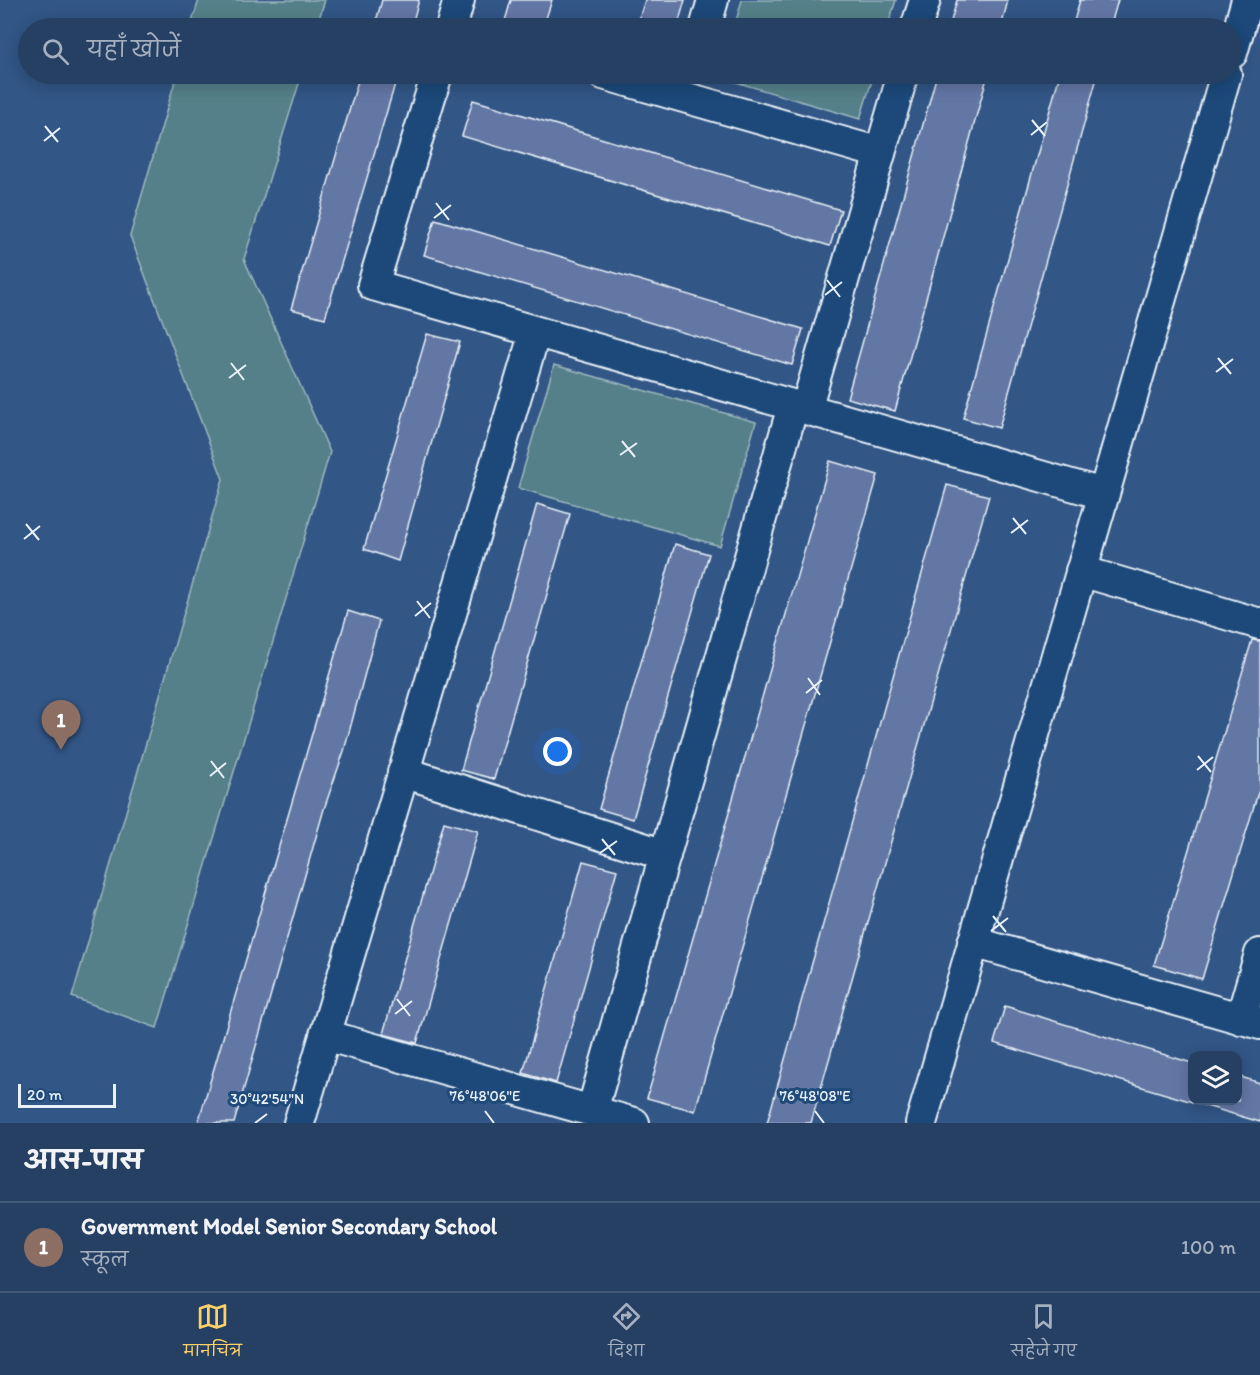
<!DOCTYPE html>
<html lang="hi">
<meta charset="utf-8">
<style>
body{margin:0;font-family:Itim,"Playpen Sans Deva",sans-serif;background:#2e476a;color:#f1f3f6}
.controls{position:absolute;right:18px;bottom:18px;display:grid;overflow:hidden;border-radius:12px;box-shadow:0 3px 15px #0003}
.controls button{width:54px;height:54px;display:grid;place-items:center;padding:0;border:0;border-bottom:2px solid #425978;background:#264064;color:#f1f3f6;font:30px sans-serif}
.scale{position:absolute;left:18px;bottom:15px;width:98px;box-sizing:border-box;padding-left:6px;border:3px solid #e8f1f8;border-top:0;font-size:16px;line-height:21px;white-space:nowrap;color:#e8f1f8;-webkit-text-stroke:4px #1f4a7a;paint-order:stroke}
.you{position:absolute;left:558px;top:752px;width:21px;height:21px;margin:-15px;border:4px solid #fff;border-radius:50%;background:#1a73e8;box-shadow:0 0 0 9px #1a73e833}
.badge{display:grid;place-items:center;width:39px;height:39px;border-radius:50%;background:#ffd166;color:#fff;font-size:20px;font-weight:700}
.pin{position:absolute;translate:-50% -50px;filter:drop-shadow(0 2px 3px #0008)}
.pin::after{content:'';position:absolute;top:32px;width:21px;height:18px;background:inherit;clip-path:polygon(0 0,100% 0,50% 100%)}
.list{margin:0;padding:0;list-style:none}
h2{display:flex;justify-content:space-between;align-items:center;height:78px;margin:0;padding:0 24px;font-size:26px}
h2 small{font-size:20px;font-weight:400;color:#a4afbf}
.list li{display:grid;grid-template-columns:39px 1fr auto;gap:18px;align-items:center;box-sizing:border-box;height:90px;padding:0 24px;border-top:2px solid #425978}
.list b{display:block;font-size:22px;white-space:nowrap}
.list p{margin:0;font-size:20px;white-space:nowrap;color:#a4afbf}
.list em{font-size:20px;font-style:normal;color:#a4afbf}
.icon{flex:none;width:33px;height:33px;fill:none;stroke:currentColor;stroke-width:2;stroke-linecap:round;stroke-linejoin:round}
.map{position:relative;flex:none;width:1260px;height:1123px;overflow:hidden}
.search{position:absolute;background:#264064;box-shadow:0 3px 15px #0003;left:18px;right:18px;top:18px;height:66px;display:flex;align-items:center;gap:15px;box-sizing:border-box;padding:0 21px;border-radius:33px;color:#a4afbf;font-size:22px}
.sheet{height:168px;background:#264064}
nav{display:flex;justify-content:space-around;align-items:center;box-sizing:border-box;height:84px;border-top:2px solid #425978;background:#264064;font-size:16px;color:#a4afbf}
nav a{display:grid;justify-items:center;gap:3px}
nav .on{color:#ffd166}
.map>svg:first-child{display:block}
</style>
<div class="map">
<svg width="1260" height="1123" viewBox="0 0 1260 1123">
<rect width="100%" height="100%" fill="#325686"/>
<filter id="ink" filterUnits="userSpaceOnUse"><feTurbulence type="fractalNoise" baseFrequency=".0167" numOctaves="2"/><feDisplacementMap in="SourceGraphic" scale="12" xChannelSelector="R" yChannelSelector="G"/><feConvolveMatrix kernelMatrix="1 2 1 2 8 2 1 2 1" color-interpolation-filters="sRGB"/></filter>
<g filter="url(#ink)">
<g fill="#548089" stroke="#9eb8c0" stroke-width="1.5">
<path d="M199,0H325L316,28H190Z"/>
<path d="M742,0H896L887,28H734Z"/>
<path d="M177,74H302L244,259L330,452L157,1028L72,997L223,479L130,236Z"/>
<path d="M720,74H874L860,119L719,77Z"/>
<path d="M554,365L756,422L720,546L518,488Z"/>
</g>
<g fill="#6377a5" stroke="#e8f1f8" stroke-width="1.5">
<path d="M382,0H419L411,28H374Z"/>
<path d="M511,0H552L543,28H503Z"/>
<path d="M645,0H685L677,28H636Z"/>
<path d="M957,0H1008L1001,28H949Z"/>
<path d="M1080,0H1118L1110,28H1072Z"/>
<path d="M360,74H398L325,318L291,309Z"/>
<path d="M937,74H988L895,411L847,398Z"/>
<path d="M1060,74H1098L999,428L963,418Z"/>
<path d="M473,100L841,210L830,246L462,136Z"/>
<path d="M435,219L803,329L792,365L424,255Z"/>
<path d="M427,334L460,342L398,561L364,549Z"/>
<path d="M830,461L878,475L695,1111L647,1098Z"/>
<path d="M947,485L989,496L892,838L811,1123H767Z"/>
<path d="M537,504L570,514L494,779L461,770Z"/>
<path d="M675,544L709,554L633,819L599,809Z"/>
<path d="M348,611L379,621L344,751L324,809L234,1123H198Z"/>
<path d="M1252,640L1260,641V786L1202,979L1154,965Z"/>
<path d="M444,822L478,831L417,1043L383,1034Z"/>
<path d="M583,861L617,870L556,1083L523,1073Z"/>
<path d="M1005,1006L1192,1063V1101H1238V1076L1260,1083V1122L994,1043Z"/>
</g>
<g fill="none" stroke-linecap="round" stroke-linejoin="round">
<g stroke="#e8f1f8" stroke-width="34">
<g id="street">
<path d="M451,28L459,0"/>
<path d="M705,28L713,0"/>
<path d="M916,28L925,0"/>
<path d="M1232,53L1247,0"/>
<path d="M437,74L373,285L1103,494"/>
<path d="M603,74L880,153"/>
<path d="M806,409L903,74"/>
<path d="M1081,571L1260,624"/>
<path d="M403,772L665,855"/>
<path d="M973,942L1260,1024"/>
<path d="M1241,1019L1260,954"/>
<path d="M325,1035L634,1123"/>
<path d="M592,1111L793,406"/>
<path d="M299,1123L535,332"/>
<path d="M921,1123L1226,74"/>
</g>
</g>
<use href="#street" stroke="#1f4a7a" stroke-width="30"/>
</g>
</g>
<path fill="none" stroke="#e8f1f8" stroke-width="2" d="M1032,120L1045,136M45,126L58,142M1031,135L1047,122M44,141L60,128M436,203L449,220M434,218L451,205M827,280L840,297M825,295L842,282M1218,358L1231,374M231,363L244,380M1216,372L1233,359M229,378L246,365M622,441L635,457M620,455L637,443M1013,518L1026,534M26,524L39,540M1011,533L1028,520M24,539L40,526M417,601L430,618M415,616L431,603M808,678L820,695M806,693L822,680M1198,756L1211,772M211,761L224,778M1197,770L1213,757M210,776L226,763M602,839L615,855M600,853L617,841M993,916L1006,932M991,931L1008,918M397,999L410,1016M395,1014L412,1001M485,1111L494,1123M815,1111L824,1123M255,1123L267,1114"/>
<g font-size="15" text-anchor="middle" fill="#e8f1f8" stroke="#1f4a7a" stroke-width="6" stroke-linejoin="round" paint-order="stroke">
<text x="485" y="1101">76°48'06"E</text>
<text x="815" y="1101">76°48'08"E</text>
<text x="267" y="1104">30°42'54"N</text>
</g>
</svg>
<div class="controls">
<button><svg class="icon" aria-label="layers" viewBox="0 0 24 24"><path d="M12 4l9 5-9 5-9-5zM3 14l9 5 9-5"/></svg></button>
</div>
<div class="scale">20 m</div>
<div class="you"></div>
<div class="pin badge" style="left:61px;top:750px;background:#8d6e63">1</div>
<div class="search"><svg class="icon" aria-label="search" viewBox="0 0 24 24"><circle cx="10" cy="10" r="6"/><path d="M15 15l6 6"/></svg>यहाँ खोजें</div>
</div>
<section class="sheet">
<h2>आस-पास<small></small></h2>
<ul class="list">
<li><span class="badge" style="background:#8d6e63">1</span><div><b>Government Model Senior Secondary School</b><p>स्कूल</p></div><em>100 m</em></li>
</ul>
</section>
<nav>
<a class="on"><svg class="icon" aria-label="map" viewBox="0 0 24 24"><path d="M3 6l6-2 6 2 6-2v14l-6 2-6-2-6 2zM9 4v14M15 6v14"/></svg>मानचित्र</a>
<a><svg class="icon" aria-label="directions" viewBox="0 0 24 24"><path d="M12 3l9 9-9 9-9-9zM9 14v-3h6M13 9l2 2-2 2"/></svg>दिशा</a>
<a><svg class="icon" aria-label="saved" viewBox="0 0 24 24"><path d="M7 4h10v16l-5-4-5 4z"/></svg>सहेजे गए</a>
</nav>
